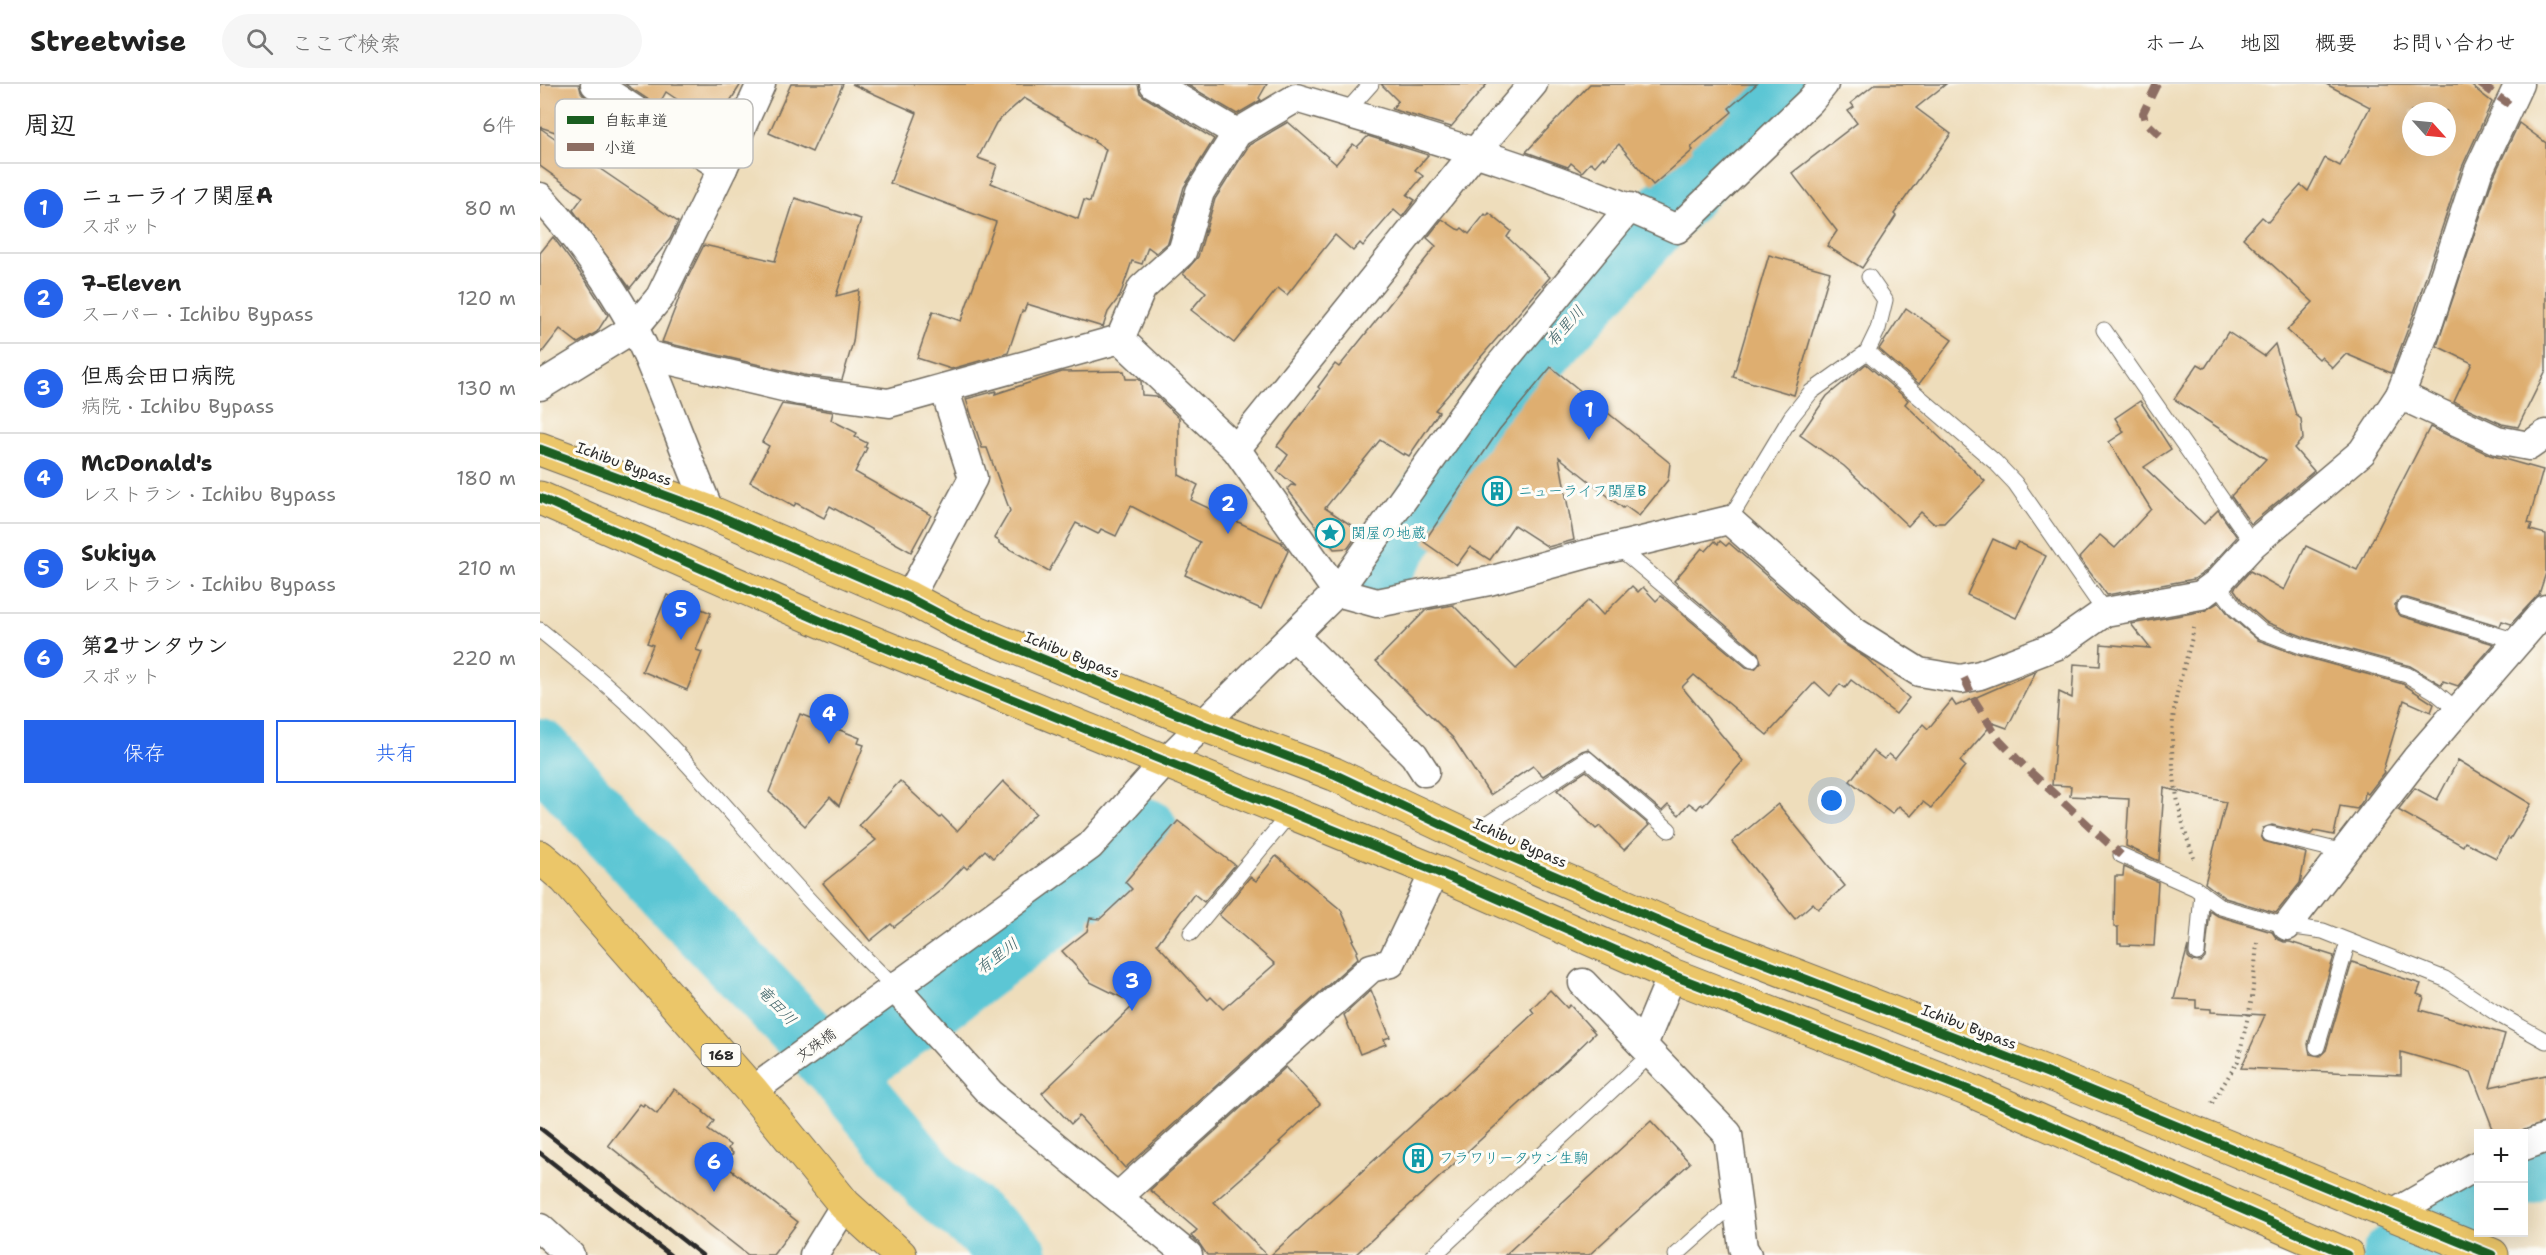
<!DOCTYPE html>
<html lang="ja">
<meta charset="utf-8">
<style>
body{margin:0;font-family:"Shantell Sans","Klee One",sans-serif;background:#f6f6f6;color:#222}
.controls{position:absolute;right:18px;bottom:18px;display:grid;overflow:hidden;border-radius:0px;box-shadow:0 6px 24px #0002}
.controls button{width:54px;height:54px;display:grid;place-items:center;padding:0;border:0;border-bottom:2px solid #e0e0e0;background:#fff;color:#222;font:30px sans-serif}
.compass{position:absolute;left:1862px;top:18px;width:54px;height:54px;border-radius:50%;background:#fff;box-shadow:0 6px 24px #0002;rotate:117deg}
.you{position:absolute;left:1292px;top:717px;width:21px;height:21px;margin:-15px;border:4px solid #fff;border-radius:50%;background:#1a73e8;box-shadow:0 0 0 9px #1a73e833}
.badge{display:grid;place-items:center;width:39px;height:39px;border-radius:50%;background:#2563eb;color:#fff;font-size:20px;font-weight:700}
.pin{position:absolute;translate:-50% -50px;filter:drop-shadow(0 2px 3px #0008)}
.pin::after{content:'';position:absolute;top:32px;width:21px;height:18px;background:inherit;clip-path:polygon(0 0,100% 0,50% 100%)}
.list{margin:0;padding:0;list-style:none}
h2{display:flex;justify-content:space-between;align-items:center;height:78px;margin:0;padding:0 24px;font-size:26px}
h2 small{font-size:20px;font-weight:400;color:#767676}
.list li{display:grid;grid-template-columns:39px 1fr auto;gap:18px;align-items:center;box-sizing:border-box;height:90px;padding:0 24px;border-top:2px solid #e0e0e0}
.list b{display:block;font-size:22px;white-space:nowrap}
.list p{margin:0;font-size:20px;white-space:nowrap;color:#767676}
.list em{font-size:20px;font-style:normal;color:#767676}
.actions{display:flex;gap:12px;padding:18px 24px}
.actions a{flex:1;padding:14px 0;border:2px solid #2563eb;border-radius:0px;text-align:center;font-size:21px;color:#2563eb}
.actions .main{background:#2563eb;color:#fff}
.icon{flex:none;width:33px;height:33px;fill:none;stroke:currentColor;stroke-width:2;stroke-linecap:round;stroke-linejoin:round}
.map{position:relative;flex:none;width:2006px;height:1171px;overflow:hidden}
header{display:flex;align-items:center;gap:36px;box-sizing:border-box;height:84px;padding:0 30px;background:#fff;border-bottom:2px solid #e0e0e0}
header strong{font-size:28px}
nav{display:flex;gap:33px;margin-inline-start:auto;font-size:21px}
.search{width:420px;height:54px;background:#f6f6f6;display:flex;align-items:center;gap:15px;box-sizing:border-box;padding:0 21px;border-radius:33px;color:#767676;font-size:22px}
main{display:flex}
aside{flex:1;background:#fff}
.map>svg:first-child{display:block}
</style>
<header>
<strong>Streetwise</strong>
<div class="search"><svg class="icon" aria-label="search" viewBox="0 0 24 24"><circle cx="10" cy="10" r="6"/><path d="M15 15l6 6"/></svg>ここで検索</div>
<nav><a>ホーム</a><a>地図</a><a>概要</a><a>お問い合わせ</a></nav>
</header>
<main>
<aside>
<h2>周辺<small>6件</small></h2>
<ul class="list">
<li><span class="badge">1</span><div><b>ニューライフ関屋A</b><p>スポット</p></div><em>80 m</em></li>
<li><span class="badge">2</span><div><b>7-Eleven</b><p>スーパー · Ichibu Bypass</p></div><em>120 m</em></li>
<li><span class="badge">3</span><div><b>但馬会田口病院</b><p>病院 · Ichibu Bypass</p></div><em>130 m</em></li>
<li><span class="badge">4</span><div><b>McDonald's</b><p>レストラン · Ichibu Bypass</p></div><em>180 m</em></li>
<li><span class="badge">5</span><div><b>Sukiya</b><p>レストラン · Ichibu Bypass</p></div><em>210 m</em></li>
<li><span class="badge">6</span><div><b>第2サンタウン</b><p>スポット</p></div><em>220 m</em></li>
</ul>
<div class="actions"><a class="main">保存</a><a>共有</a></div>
</aside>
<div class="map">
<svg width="2006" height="1171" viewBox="0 0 2006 1171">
<rect width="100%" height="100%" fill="#fdfcf7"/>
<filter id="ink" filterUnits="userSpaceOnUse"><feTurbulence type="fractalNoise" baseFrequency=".0167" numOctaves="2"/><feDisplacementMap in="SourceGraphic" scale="12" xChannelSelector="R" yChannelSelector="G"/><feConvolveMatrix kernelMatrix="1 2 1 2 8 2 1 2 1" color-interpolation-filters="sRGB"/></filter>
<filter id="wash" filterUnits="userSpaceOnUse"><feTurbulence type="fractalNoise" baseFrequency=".008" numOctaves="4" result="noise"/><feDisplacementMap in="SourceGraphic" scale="24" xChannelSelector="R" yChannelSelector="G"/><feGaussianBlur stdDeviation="1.35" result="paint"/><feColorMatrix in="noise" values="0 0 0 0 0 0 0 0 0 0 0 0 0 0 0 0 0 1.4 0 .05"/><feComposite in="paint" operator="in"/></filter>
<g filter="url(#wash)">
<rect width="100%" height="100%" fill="#edb"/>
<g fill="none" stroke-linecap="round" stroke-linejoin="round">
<g stroke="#5bc6d4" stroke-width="64">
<path d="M829,501L950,327L1016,250L1242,0"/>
<path d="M0,667L137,817L302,991L394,1101L476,1171"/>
<path d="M302,991L517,827L560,792L606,746"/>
<path d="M1984,1089L2006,1075"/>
<path d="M1854,1171L1938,1118"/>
</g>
</g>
<g id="blocks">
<g fill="#deae6f" fill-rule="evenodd">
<path d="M0,0H39L41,8L46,14L100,49L85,71L0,43Z"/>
<path d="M85,0H201L175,41L126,8L118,22Z"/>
<path d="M251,0H303L272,68L229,49Z"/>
<path d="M312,0H598L600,9L606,14L674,55L644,103L628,159L616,169L608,163L602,180L592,177L580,212L568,228L563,243L487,220L484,227H482L468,269L411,285L377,274L393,227L421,237L456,138L350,99L377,29ZM484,14L555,56L554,58L566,65L550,118L544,116L538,135L451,99L457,81L438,74L456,39Z"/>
<path d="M646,0H727L719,14L721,16L697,30Z"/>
<path d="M841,0H947L911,43L852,25L858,17Z"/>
<path d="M1050,0H1217L1189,24L1192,28L1154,60L1151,64L1153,66L1113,101L1079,60L1064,75L1063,73L1055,82L1051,78L1042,88L1031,79L1028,83L986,68Z"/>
<path d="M1335,0H1406L1376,24L1411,50L1354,130L1356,132L1322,184L1287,162L1297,147L1252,89L1317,39L1308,27L1314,23L1311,19Z"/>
<path d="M1786,0H1929L1952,18L1922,83L1874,229L1851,289L1806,270L1793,284L1781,273L1779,275L1747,246L1773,218L1703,154L1722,133L1728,138L1761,101L1768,107L1785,74L1800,82L1830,23ZM1871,27H1907V63H1871Z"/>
<path d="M748,38L796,80L813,60L817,63L828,52L888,71L875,86L883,92L867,111L875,116L862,133L854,126L823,162L820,159L813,167L795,151L747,211L738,204L694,259L651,226L666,208L643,190L658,173L675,115L709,61Z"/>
<path d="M1979,39L2006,59V286L1978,343L1962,340L1914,318L1932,279L1897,262L1953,94Z"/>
<path d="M0,44L138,138L130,155L90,204L33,126L43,113L0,82Z"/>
<path d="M255,114L321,135L296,212L319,206L313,258L302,296L263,291L122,258L144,201L164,161L235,177Z"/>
<path d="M949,129L971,147L967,153L1010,193L895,326L899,328L869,372L864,369L863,371L840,356L785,424L820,447L808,464L794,465L747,405L751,401L756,402L737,387L748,371L737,362L780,305L778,303L795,280L799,283L896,162L887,154L902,135L917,145L920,146L922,144L929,150L945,130L947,132Z"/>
<path d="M13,153L46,197L68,231L57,248L38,259L20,245L0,271V169Z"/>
<path d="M1229,171L1290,188L1254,311L1193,293Z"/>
<path d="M1366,224L1412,256L1379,300L1339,265Z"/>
<path d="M1688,248L1724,272L1735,260L1756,331L1761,335L1763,355L1754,364L1774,387L1711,440L1691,412L1726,375L1634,315L1658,280L1665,284Z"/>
<path d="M1326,280L1368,316L1365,320L1445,397L1404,439H1393L1381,428L1368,442L1304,382L1260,351L1287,312Z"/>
<path d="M1011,283L1130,379L1128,396L1099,432L1085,422L1083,424L1019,373L1034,456L1008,463L974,441L950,476L930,463L917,481L884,458L959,346Z"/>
<path d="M584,287L586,295H598L601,297L602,311L616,312L639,334V391L658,401L651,416L741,458L748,467L721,525L645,491L660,458L591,422L576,452L561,445L558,450L536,439L509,487L459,459V457L454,454L470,427L447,364H442L426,315L456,307L455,310L522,288Z"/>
<path d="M1600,317L1631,365L1604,383L1664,440L1678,426L1697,453L1666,487L1654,495L1567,511L1539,474L1560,451L1575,464L1611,425L1569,358L1584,348L1575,334Z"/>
<path d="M242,320L293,328L291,336L317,349L315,353L327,359L325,363L327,364L315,388L391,431L371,468L290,422L284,434L256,419L254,422L210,398L229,362L222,358Z"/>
<path d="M1890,343L1950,371L2003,386L1988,439L1992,440L1990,446L2006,450V489L1999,510L1971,540L1962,537L1960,542L1867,514H1861L1855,520V526L1861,532L1954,560L1918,602L1903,597L1902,601L1870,582L1767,554L1726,538L1703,518L1694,505L1710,487L1744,506L1766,462L1817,486Z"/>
<path d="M1453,455L1474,465L1478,458L1506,472L1476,534L1427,511Z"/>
<path d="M1175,457L1178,460L1180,457L1186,462L1189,459L1304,560L1326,574L1369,614L1356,630L1311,596L1305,604L1300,600L1290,612L1275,598L1227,651L1154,591L1142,603L1203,677L1163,722L1161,720L1157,725L1149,719L1139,731L1128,721L1122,727L1048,665L1042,667L1003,692L993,682L950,711L913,654L836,577L886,526L913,521L976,585L1049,516L1063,531L1092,502L1098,508L1103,503L1116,517L1121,512L1206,583L1215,585L1221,578L1218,569L1134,497L1162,464L1166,467Z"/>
<path d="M127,511L171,529L156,566L162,568L147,606L102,587L113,561L107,559Z"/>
<path d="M1679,518L1690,532L1718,556L1761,572L1863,600L1894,620L1891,628L1864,616L1843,686L1845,688L1828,710L1825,708L1824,715L1817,725L1800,722L1794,751L1774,747L1771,750L1732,741L1723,744L1721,752L1724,757L1766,769L1760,799L1736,829L1685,814L1665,799L1686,718L1624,704L1619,777L1586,762L1589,715L1530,712L1531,702L1512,701L1519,608L1532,614L1534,580L1560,582L1561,560L1610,564L1591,540L1664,527Z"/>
<path d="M1496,587L1467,644L1453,639L1420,677L1425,682L1391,724L1383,718L1371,732L1359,722L1352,730L1310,697L1333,667L1344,675L1349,670L1355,675L1383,640L1388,645L1412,616L1416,622Z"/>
<path d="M260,630L320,654L318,659L324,661L299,722L290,713L265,742L229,708Z"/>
<path d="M1918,676L1991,720L1970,755L1968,754L1956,774L1925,758L1923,762L1858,726L1875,704L1897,716Z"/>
<path d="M1046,687L1109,741L1084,766L1060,742L1056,745L1017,706Z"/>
<path d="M360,697L400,734L402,732L417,747L463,697L496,729L453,774L445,766L427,785L424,782L401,806L354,843L351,840L330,857L283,799L336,756L319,741Z"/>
<path d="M1238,720L1305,802L1278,825L1273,819L1255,835L1192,758Z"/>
<path d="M638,737L695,781L664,818L654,810L617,860L668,916L671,913L683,925L735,880L679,831L710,793L716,797L736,772L801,826L814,855L812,856L818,867L816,869L818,874L585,1084L539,1032L531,1040L502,1009L595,920L550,898L522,867L547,847L550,834L560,835L592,805L585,798Z"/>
<path d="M1584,783L1618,798L1614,862L1581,861V859H1578V843H1574L1575,792H1583Z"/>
<path d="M1670,827L1678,832L1732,848L1737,855L1744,858H1750L1794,872L1768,960L1770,970L1780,972L1786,966L1812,878L1881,900L1877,910L1884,913L1880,926L1965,950L1950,1003L2006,991V1038L1974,1050H1955L1931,988L1861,968V991L1701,984L1725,931L1671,928V925L1656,924V916L1634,915L1648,862V873L1652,877L1661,878L1665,874Z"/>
<path d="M831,906L850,953L844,955L846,960L820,970L804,931Z"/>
<path d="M1010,906L1027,924L1030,921L1055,949L1026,977L815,1171H731L994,929L991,925Z"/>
<path d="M746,983L780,1020L739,1058L741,1059L674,1118L727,1171H667L659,1159L651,1152L657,1146L610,1106Z"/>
<path d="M134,1005L164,1027L163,1028L174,1037L168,1046L190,1061L188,1065L193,1069L185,1081L258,1138L233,1171H208L68,1061L100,1020L103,1022L104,1020L117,1030Z"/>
<path d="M1111,1037L1150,1079L1049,1171H965Z"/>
</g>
</g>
</g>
<g filter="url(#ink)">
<use href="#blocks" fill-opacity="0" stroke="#6f695d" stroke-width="1.5"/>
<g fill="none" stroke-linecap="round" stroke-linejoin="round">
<g stroke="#6f695d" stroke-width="17">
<g id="service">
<path d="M805,29L831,0"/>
<path d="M1564,246L1713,460"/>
<path d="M1327,268L1455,378L1475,399L1565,528"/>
<path d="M1189,436L1251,333L1271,308L1327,268L1338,245L1345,216L1329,193"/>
<path d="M1078,463L1212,576"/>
<path d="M1677,499L1696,525L1721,547L1764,563L1867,591L1894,607L1917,626"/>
<path d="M1864,523L1980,558"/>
<path d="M0,546C42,580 83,613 120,651C159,691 194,732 231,774C270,819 312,861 354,903"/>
<path d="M1730,750L1804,768"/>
<path d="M929,752L1047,675L1129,746"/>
<path d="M1581,771L1655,804L1681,823L1747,842L1783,847L1905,895L1956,929L2006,957"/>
<path d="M651,849L751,728"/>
<path d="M1657,869L1662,809"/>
<path d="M1777,963L1808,858"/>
<path d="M894,1171L1111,970"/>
<path d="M1136,1171L1197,1117"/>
</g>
</g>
<g stroke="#6f695d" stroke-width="31">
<g id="minor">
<path d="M614,0L697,49"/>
<path d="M183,84L221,0"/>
<path d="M0,113C40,156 84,217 107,271C129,323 148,376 170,428"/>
<path d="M580,255L602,204L642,168L660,108L697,49L756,14C885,52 1015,89 1137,145L1270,17L1284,0"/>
<path d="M107,271L260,307L349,319L580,255L696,365L797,508L837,519L949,497L1047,470L1189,436L1315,548L1379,588L1421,595L1440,591L1518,561L1565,528L1661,511L1677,499L1713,460L1822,368L1860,311L1890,235L1938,88L1979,0"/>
<path d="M0,302L94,244L120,213L183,84L55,0"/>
<path d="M1860,311L1957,356L1989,362L2006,350"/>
<path d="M696,365L936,67L993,0"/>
<path d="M369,514L433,394L404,304"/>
<path d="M754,552L874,671L885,688"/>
<path d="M1747,842L1876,675L2006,525"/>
<path d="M1043,899L1188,1050L1203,1164L1207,1171"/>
<path d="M354,903L450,1009L648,1171"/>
<path d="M1103,961L1132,891"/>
<path d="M212,1007L550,762L627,676L797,508L950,293L1090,123"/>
<path d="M1984,1062L2006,1054"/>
<path d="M578,1113L831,884L851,879L895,787"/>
<path d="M1853,1130L1938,1081"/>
<path d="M0,1144L30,1171"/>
<path d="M274,1171L305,1121"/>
</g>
</g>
<g stroke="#6f695d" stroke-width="35">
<g id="trunk">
<path d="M0,365L170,428L369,514L420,541L664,641L794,690L960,768L1152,851L1505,988L1952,1171"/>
<path d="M0,414L290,541L895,787L1132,891L1429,1006L1807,1171"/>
<path d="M0,773L25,794L212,1007L305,1121L360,1171"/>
</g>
</g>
<g stroke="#6f695d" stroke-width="4" stroke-dasharray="1.5 4.5" stroke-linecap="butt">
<path d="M1654,774C1636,728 1627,670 1635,620C1639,595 1649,570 1654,544"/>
<path d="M1672,1019L1698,977L1712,914L1717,859"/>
</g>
<use href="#service" stroke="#fff" stroke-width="15"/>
<use href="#minor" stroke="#fff" stroke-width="28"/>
<use href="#trunk" stroke="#ebc669" stroke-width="33"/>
<g stroke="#2b2b2b" stroke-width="4.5">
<path d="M0,1044L162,1171"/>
<path d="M0,1069L130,1171"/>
</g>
<g stroke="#8d6e63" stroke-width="8" stroke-dasharray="15 8" stroke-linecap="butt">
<path d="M1617,0L1603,29L1605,37L1624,55"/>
<path d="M1940,0L1969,20"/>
<path d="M1424,594L1435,617L1459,656L1484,682L1581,771"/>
</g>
<g stroke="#fdfcf7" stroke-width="13">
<g id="cycleway">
<path d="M0,365L170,428L369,514L420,541L664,641L794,690L960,768L1152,851L1505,988L1952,1171"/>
<path d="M0,414L290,541L895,787L1132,891L1429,1006L1807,1171"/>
</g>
</g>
<use href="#cycleway" stroke="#1b5e20" stroke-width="9"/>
</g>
</g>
<defs>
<g id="building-ring" transform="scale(1.5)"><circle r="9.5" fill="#fdfcf7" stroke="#0f9aa8" stroke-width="1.5"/><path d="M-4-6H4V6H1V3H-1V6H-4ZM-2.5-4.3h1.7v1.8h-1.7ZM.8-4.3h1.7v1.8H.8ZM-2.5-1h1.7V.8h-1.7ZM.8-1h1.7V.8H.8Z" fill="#0f9aa8"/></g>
<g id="sight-ring" transform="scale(1.5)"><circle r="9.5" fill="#fdfcf7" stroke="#0f9aa8" stroke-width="1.5"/><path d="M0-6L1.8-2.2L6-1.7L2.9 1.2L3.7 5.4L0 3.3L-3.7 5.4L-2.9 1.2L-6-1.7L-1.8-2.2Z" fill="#0f9aa8"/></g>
</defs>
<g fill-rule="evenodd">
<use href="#building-ring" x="957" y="407"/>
<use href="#sight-ring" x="790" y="449"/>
<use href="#building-ring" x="878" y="1074"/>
</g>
<g text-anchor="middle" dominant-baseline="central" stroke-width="6" stroke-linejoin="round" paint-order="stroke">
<rect fill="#fdfcf7" stroke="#6a6a68" stroke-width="1.5" x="161.5" y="960" width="39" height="22" rx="4.5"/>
<g font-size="14" font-weight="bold" fill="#2b2b2b">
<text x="181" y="971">168</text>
</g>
<g font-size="15" fill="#2b2b2b" stroke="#fdfcf7">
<text transform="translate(84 380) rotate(20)">Ichibu Bypass</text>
<text transform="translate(532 571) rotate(22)">Ichibu Bypass</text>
<text transform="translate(980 759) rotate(24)">Ichibu Bypass</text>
<text transform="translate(1429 943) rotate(21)">Ichibu Bypass</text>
<text transform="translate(276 961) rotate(-36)">文殊橋</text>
</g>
<g font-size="15" fill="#0d838f" stroke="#fdfcf7" text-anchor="start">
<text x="978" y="407">ニューライフ関屋B</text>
<text x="811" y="449">関屋の地蔵</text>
<text x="899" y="1074">フラワリータウン生駒</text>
</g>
<g font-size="16" font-style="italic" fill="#3c6166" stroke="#fdfcf7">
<text transform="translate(1025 242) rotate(-48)">有里川</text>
<text transform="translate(457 872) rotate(-37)">有里川</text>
<text transform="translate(237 921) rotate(47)">竜田川</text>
</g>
</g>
<rect x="15" y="15" width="198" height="69" rx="9" fill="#fdfcf7" stroke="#bebdba" stroke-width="1.5"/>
<rect x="27" y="32" width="27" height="8" fill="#1b5e20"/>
<rect x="27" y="59" width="27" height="8" fill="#8d6e63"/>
<g font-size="16" fill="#2b2b2b">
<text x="64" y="42">自転車道</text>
<text x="64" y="69">小道</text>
</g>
</svg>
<div class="controls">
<button>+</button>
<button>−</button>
</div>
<svg class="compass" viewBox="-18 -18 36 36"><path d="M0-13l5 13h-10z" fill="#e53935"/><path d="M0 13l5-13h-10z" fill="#767676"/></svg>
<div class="you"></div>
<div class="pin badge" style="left:1049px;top:356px">1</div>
<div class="pin badge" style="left:688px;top:450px">2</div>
<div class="pin badge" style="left:592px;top:927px">3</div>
<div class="pin badge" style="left:289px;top:660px">4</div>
<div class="pin badge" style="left:141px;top:556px">5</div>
<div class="pin badge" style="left:174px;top:1108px">6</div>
</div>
</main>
